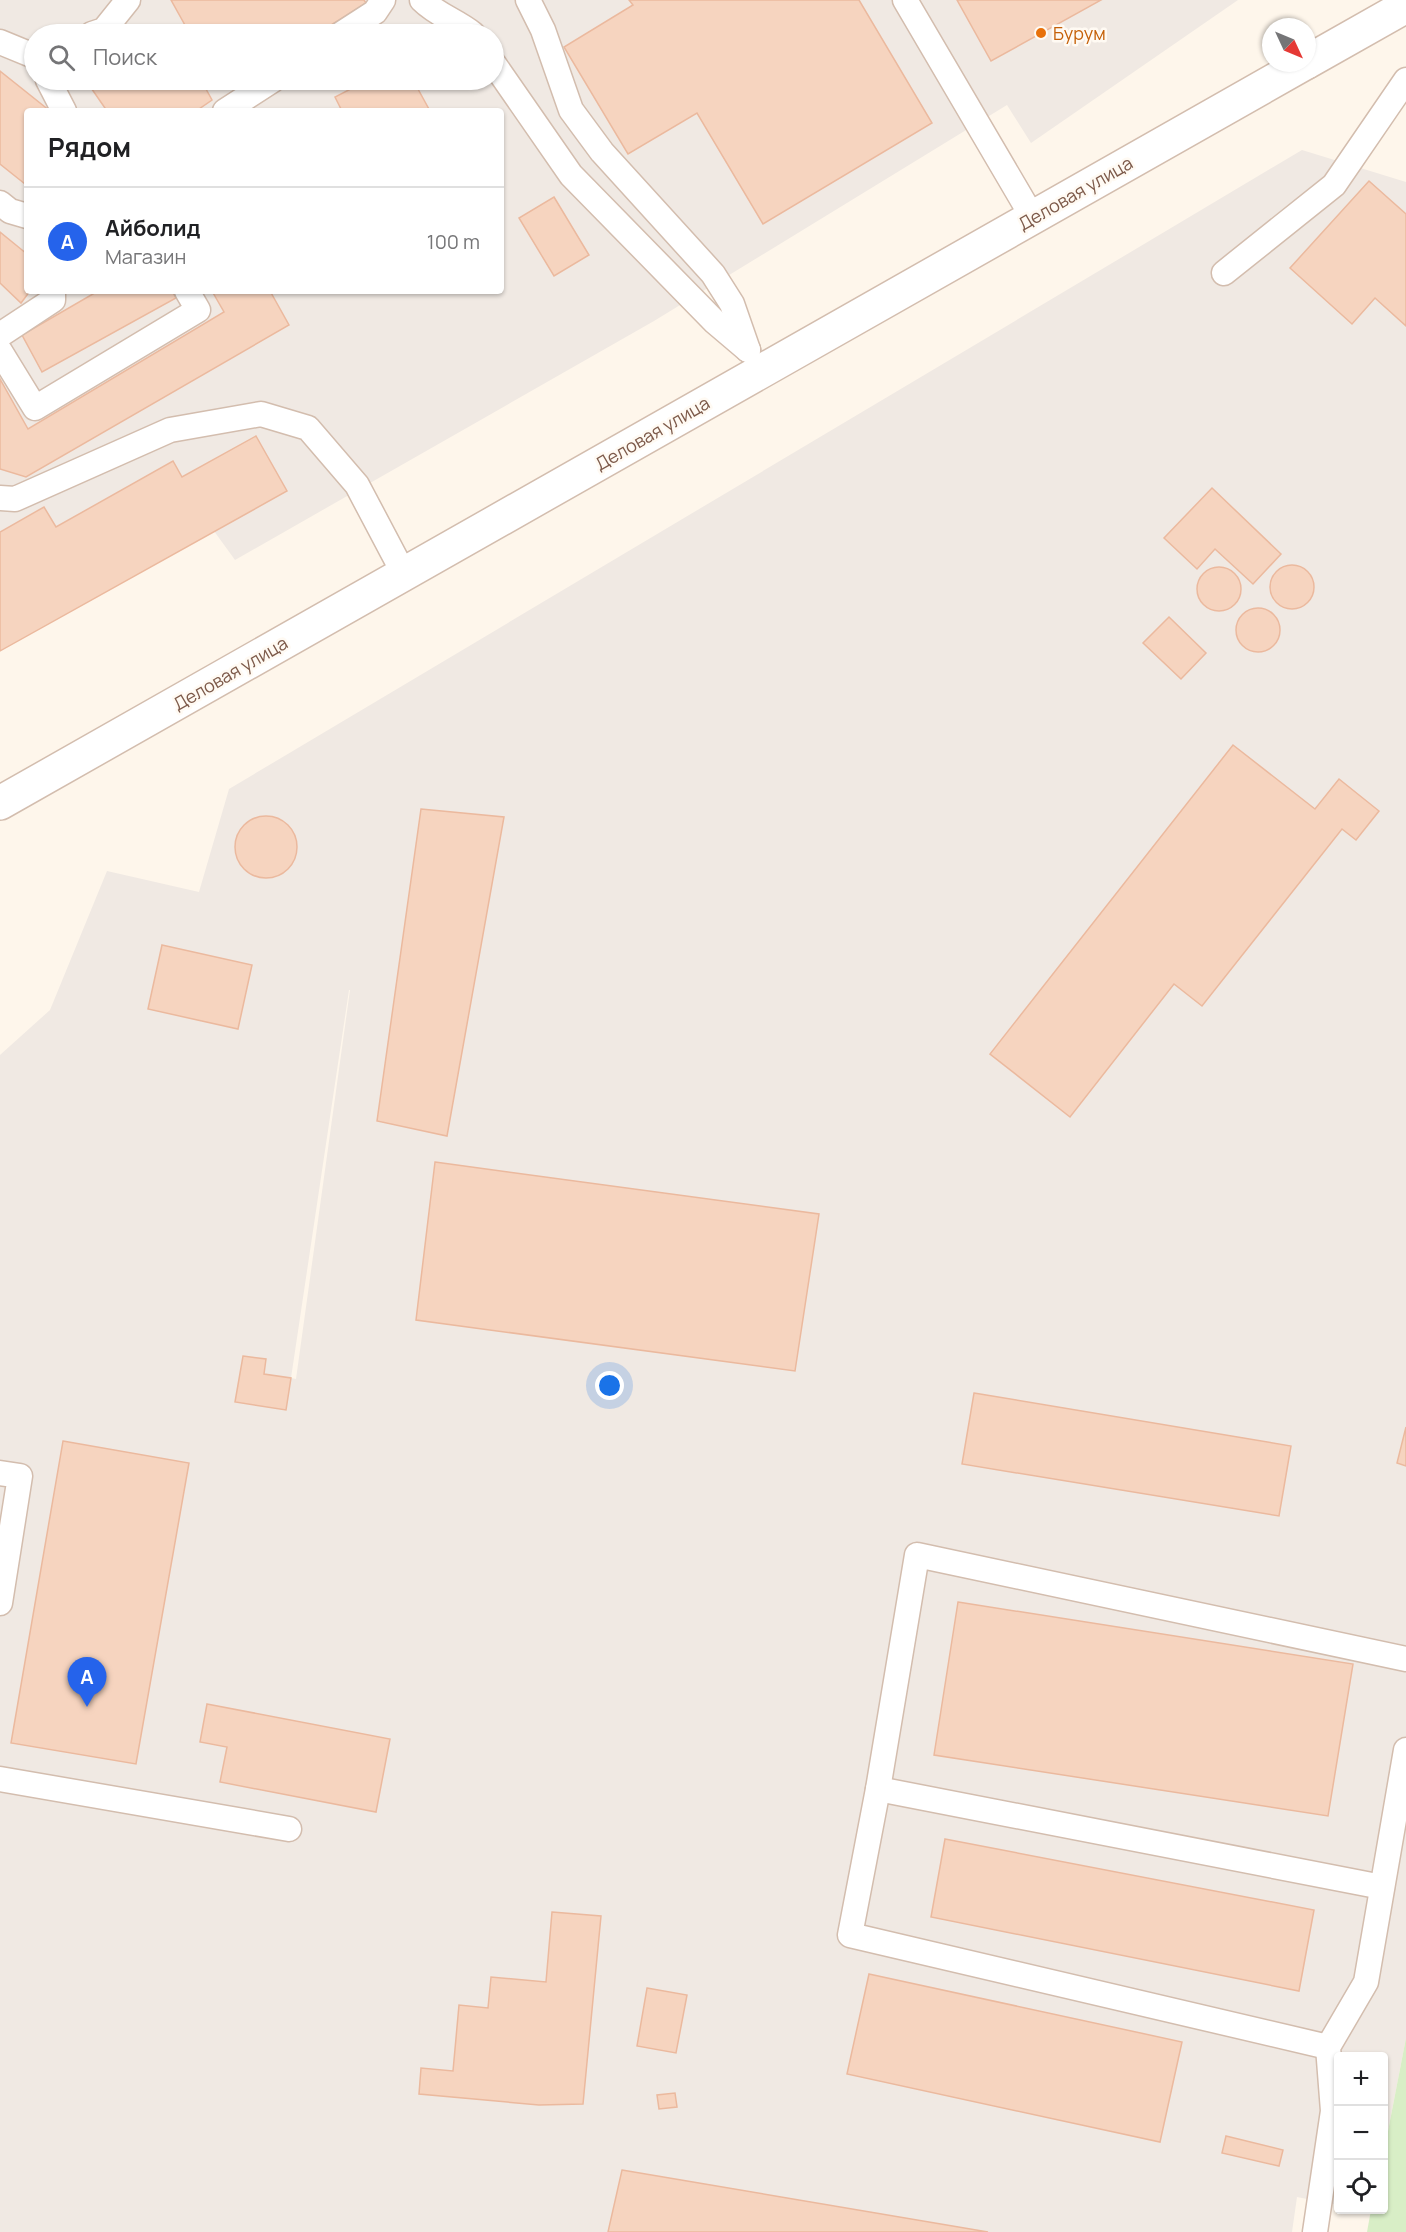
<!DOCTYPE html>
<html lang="ru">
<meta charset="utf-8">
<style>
body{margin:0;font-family:Manrope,sans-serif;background:#f2f2f2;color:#202124}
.controls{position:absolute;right:18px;bottom:18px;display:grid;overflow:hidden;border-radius:6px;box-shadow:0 2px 4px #0004}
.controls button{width:54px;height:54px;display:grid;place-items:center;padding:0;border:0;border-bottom:2px solid #e0e0e0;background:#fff;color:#202124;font:30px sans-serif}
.compass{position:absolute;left:1262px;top:18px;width:54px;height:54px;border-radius:50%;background:#fff;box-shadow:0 2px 4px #0004;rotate:134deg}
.you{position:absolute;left:610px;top:1386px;width:21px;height:21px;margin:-15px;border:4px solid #fff;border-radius:50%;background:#1a73e8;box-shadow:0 0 0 9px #1a73e833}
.badge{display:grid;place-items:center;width:39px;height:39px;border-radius:50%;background:#2563eb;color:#fff;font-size:20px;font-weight:700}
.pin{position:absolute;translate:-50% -50px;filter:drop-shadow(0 2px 3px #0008)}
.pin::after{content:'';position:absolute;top:32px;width:21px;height:18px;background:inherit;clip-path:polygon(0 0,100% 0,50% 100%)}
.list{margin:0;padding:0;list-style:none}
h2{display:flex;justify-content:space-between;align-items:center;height:78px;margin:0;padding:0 24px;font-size:26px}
h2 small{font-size:20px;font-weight:400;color:#757577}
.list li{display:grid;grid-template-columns:39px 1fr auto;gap:18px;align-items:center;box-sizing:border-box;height:108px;padding:0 24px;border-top:2px solid #e0e0e0}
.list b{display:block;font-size:22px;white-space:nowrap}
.list p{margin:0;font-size:20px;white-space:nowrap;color:#757577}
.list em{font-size:20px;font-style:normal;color:#757577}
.icon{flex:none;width:33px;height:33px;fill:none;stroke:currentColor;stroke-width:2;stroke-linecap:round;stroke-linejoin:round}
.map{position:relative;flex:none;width:1406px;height:2232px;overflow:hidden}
.search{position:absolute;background:#fff;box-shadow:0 2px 4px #0004;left:24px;top:24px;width:480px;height:66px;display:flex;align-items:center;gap:15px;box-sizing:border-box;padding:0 21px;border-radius:33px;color:#757577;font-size:22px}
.panel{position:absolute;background:#fff;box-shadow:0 2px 4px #0004;left:24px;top:108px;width:480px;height:186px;border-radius:6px}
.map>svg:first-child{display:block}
</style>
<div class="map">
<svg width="1406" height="2232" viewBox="0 0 1406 2232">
<rect width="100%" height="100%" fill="#fef6eb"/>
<g fill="#f0e9e3" fill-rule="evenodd">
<path d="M0,0H1238L1031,143L1007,105L654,321L235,560L214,531L0,651ZM34,34H494V80H34ZM27,111H501V291H27Z"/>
<path d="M1302,150L1406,182V2038L1384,2152V2056H1338V2205L1297,2197L1292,2232H0V1055L50,1010L107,871L199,892L229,789ZM349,990H350L296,1379L291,1378Z"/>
</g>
<path fill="#d8eec6" d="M1406,2038V2232H1367L1371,2210H1384V2152Z"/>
<g fill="#f6d4bf" stroke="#ebb99e" stroke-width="1.5">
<path d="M171,0H364L366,3L317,34H173L186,27Z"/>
<path d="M629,0H859L932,123L763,224L697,113L628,154L564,47L633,5Z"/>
<path d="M957,0H1101L991,61Z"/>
<path d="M0,71L50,111H27V181L25,184L0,164Z"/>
<path d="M91,80H201L212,100L196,111H107L87,82Z"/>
<path d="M368,80H413L430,111H342L335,97Z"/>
<path d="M1369,181L1406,214V326L1375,298L1352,324L1290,268Z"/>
<path d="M554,197L589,255L554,276L519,218Z"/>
<path d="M0,232L27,254V291H30L21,303L0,283Z"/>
<path d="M98,291H172L176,298L42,372L22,335Z"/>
<path d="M212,291H270L289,325L26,477L0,469V379L28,429L224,312Z"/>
<path d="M256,436L287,491L0,651V532L44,507L56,527L173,461L182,477Z"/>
<path d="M1212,488L1281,554L1253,584L1215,549L1197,569L1164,538Z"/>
<circle cx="1292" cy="587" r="22"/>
<circle cx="1219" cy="589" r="22"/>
<circle cx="1258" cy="630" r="22"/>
<path d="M1169,617L1206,653L1181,679L1143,643Z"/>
<path d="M1233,745L1315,809L1339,779L1379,811L1356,840L1342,829L1202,1006L1174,984L1070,1117L990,1054Z"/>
<path d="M421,809L504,817L447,1136L377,1121Z"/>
<circle cx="266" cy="847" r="31"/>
<path d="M162,945L252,965L238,1029L148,1009Z"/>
<path d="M435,1162L819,1214L795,1371L416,1320Z"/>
<path d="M243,1356L266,1359L264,1374L291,1378L286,1410L235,1402Z"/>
<path d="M974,1393L1291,1446L1279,1516L962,1464Z"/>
<path d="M1406,1427V1466L1397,1463Z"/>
<path d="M63,1441L189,1463L136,1764L11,1743Z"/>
<path d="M958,1602L1353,1664L1328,1816L934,1755Z"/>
<path d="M207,1704L390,1739L376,1812L220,1782L227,1747L200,1742Z"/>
<path d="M945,1839L1314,1910L1299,1991L931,1917Z"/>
<path d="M552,1912L601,1916L583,2104L539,2105L419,2094L421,2068L453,2071L459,2005L488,2008L491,1977L546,1982Z"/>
<path d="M869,1974L1182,2042L1160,2142L847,2074Z"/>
<path d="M647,1988L687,1995L676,2053L637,2046Z"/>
<path d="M675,2093L677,2107L659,2109L657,2095Z"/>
<path d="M1226,2136L1283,2150L1279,2166L1222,2153Z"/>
<path d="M622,2170L988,2232H608Z"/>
</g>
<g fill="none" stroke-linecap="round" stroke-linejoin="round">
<g stroke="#d3bdae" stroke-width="27">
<g id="service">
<path d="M422,0C437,15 457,21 473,34"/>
<path d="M528,0L543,30L571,110L602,152L713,274L732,304L748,350"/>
<path d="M905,0L1033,218"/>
<path d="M92,34L104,30L128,0"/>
<path d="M341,34L375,12L383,0"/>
<path d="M0,42L34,56"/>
<path d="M494,64L571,175L715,322L748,350"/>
<path d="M48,80L64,111"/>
<path d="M225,111L273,80"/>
<path d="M0,203L10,211L27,216"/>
<path d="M1224,273L1334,185L1406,80"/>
<path d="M0,335L53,300V291"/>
<path d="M0,351L35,408L198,310L187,291"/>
<path d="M0,498L15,499L170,430L261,414L308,428L357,485L404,574"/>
<path d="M0,1473L20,1476L0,1603"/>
<path d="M0,1779L289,1829"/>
<path d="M878,1789L1382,1887"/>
<path d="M1328,2047L850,1935L878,1789L917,1555L1406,1659"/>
<path d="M1315,2232L1333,2111L1328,2047L1366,1982L1406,1750"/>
</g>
</g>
<g stroke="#d3bdae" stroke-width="36">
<g id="tertiary">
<path d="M1307,62L1406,6"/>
<path d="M0,803L1305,63"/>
</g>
</g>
<use href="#service" stroke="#fff" stroke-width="24"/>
<use href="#tertiary" stroke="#fff" stroke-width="33"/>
</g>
<circle fill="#e8710a" stroke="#fffaf3" stroke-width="2" cx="1041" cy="33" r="6"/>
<g text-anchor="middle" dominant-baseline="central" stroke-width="5" stroke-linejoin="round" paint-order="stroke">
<g font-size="18" fill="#c56008" stroke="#fffaf3" text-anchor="start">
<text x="1053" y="33">Бурум</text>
</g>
<g font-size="18" fill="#7d5a4a" stroke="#fffaf3">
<text transform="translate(1075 193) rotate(-30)">Деловая улица</text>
<text transform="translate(652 433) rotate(-30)">Деловая улица</text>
<text transform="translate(230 673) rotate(-30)">Деловая улица</text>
</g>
</g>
</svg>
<div class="controls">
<button>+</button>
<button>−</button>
<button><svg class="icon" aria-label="locate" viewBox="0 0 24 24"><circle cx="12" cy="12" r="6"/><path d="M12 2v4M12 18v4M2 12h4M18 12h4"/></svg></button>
</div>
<svg class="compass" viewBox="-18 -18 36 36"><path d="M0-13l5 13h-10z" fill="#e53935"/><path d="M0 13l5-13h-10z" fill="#757577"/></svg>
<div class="you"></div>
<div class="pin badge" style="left:87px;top:1707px">A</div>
<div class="search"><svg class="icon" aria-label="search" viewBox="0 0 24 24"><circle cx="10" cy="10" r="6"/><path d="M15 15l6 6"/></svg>Поиск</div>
<section class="panel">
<h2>Рядом<small></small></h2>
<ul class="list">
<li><span class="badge">A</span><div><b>Айболид</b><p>Магазин</p></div><em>100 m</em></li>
</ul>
</section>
</div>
